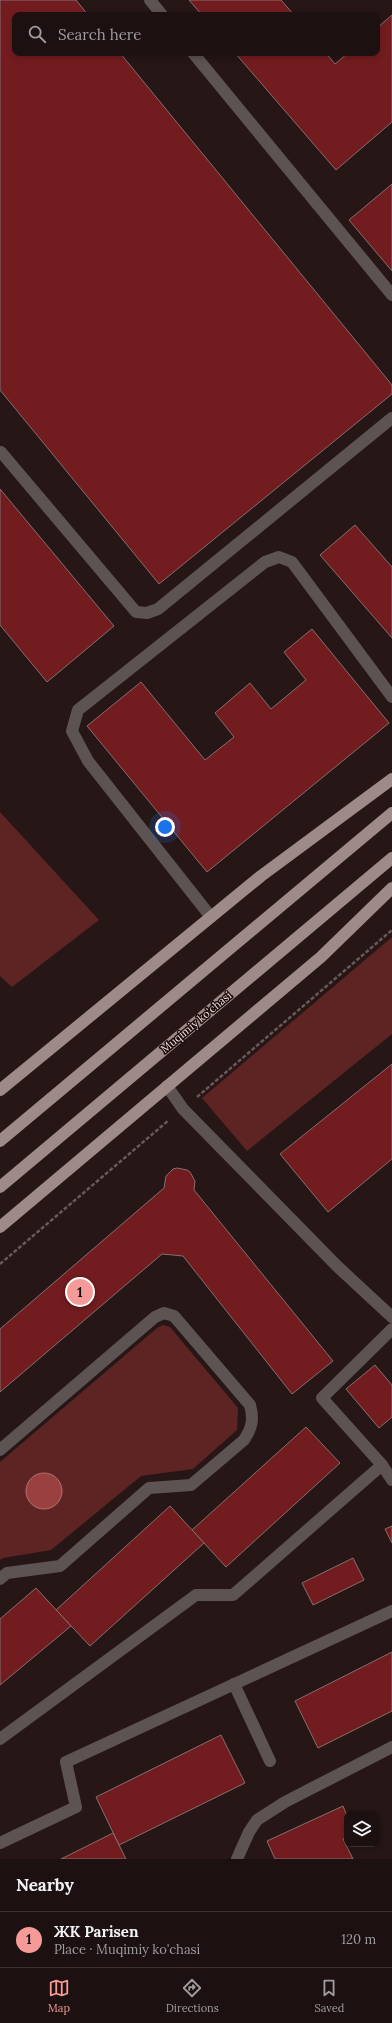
<!DOCTYPE html>
<meta charset="utf-8">
<style>
body{margin:0;font-family:Lora,serif;background:#251919;color:#f1f3f6}
.controls{position:absolute;right:12px;bottom:12px;display:grid;overflow:hidden;border-radius:8px;box-shadow:0 2px 6px #0003}
.controls button{width:36px;height:36px;display:grid;place-items:center;padding:0;border:0;border-bottom:1px solid #3a3030;background:#1c1010;color:#f1f3f6;font:20px sans-serif}
.you{position:absolute;left:165px;top:827px;width:14px;height:14px;margin:-10px;border:3px solid #fff;border-radius:50%;background:#1a73e8;box-shadow:0 0 0 6px #1a73e833}
.badge{display:grid;place-items:center;width:26px;height:26px;border-radius:50%;background:#f59b97;color:#111;font-size:13px;font-weight:700}
.pin{position:absolute;translate:-50% -50%;border:2px solid #fff;box-shadow:0 1px 4px #0006}
.list{margin:0;padding:0;list-style:none}
h2{display:flex;justify-content:space-between;align-items:center;height:52px;margin:0;padding:0 16px;font-size:17px}
h2 small{font-size:13px;font-weight:400;color:#a09d9f}
.list li{display:grid;grid-template-columns:26px 1fr auto;gap:12px;align-items:center;box-sizing:border-box;height:56px;padding:0 16px;border-top:1px solid #3a3030}
.list b{display:block;font-size:15px;white-space:nowrap}
.list p{margin:0;font-size:13px;white-space:nowrap;color:#a09d9f}
.list em{font-size:13px;font-style:normal;color:#a09d9f}
.icon{flex:none;width:22px;height:22px;fill:none;stroke:currentColor;stroke-width:2;stroke-linecap:round;stroke-linejoin:round}
.map{position:relative;flex:none;width:392px;height:1859px;overflow:hidden}
.search{position:absolute;background:#1c1010;box-shadow:0 2px 6px #0003;left:12px;right:12px;top:12px;height:44px;display:flex;align-items:center;gap:10px;box-sizing:border-box;padding:0 14px;border-radius:8px;color:#a09d9f;font-size:15px}
.sheet{height:108px;background:#1c1010}
nav{display:flex;justify-content:space-around;align-items:center;box-sizing:border-box;height:56px;border-top:1px solid #3a3030;background:#1c1010;font-size:11px;color:#a09d9f}
nav a{display:grid;justify-items:center;gap:2px}
nav .on{color:#f59b97}
.map>svg:first-child{display:block}
</style>
<div class="map">
<svg width="392" height="1859" viewBox="0 0 392 1859">
<rect width="100%" height="100%" fill="#261615"/>
<g fill="#5e2424">
<path d="M0,812L99,920L12,987L0,976Z"/>
<path d="M392,937V1034L247,1151L202,1098Z"/>
<path d="M163,1325L170,1327L238,1408L237,1430L193,1469L141,1476L51,1550L3,1558L0,1560V1462L157,1328Z"/>
</g>
<circle fill="#9a4040" stroke="#b37070" cx="44" cy="1491" r="18"/>
<g fill="#731c20" stroke="#856f6e">
<path d="M0,0H76L88,15H15V53H120L392,385V394L159,584L0,390Z"/>
<path d="M189,0H281L294,15H202Z"/>
<path d="M392,15V122L336,170L235,53H326L335,64L348,53H377V28Z"/>
<path d="M392,184V271L349,220Z"/>
<path d="M0,489L114,626L47,682L0,625Z"/>
<path d="M355,525L392,567V638L320,555Z"/>
<path d="M312,629L389,723L207,872L87,726L141,682L205,760L234,737L215,713L250,683L271,709L306,680L284,652Z"/>
<path d="M392,1064V1159L328,1212L280,1154Z"/>
<path d="M177,1168L187,1170L190,1172L195,1181L194,1190L333,1361L292,1394L183,1256L162,1254L0,1392V1329L164,1188L166,1176L173,1169Z"/>
<path d="M375,1365L392,1385V1417L379,1428L346,1389Z"/>
<path d="M306,1427L340,1463L226,1567L192,1530Z"/>
<path d="M170,1506L204,1543L90,1646L56,1610Z"/>
<path d="M392,1526V1543L385,1529Z"/>
<path d="M353,1558L364,1580L313,1605L302,1583Z"/>
<path d="M36,1588L71,1626L0,1685V1619Z"/>
<path d="M392,1652V1711L318,1748L295,1701Z"/>
<path d="M221,1735L245,1783L119,1845L96,1797Z"/>
<path d="M343,1806L347,1816V1837L343,1839L353,1859H275L267,1841Z"/>
<path d="M113,1833L126,1859H61Z"/>
</g>
<g fill="none" stroke-linecap="round" stroke-linejoin="round">
<g stroke="#695a59" stroke-width="2.5" stroke-dasharray="4 2" stroke-linecap="butt">
<path d="M197,1097L392,930"/>
<path d="M0,1264L169,1120"/>
</g>
<g stroke="#5c5352" stroke-width="12">
<path d="M150,0L162,15"/>
<path d="M193,53L392,295"/>
<path d="M1,452L136,612L147,613L158,609L392,418"/>
<path d="M211,917L88,761L72,731L78,710L265,562L279,557L292,562L392,697"/>
<path d="M167,1086L183,1109L337,1266L392,1317"/>
<path d="M392,1329L322,1398L382,1465L392,1480"/>
<path d="M0,1450L155,1317L164,1313L174,1316L250,1405C254,1419 252,1428 244,1440L191,1485L149,1488L60,1566L7,1573L0,1579"/>
<path d="M234,1684L270,1761"/>
<path d="M0,1739L196,1595H233L382,1465"/>
<path d="M0,1843L76,1807L66,1762L392,1611"/>
<path d="M237,1859L249,1832L257,1820L285,1802L392,1747"/>
</g>
<g stroke="#9e8b89" stroke-width="12">
<path d="M0,1090L261,876L392,779"/>
<path d="M0,1141L392,813"/>
<path d="M0,1187L392,858"/>
<path d="M0,1227L321,957L392,888"/>
</g>
</g>
<g text-anchor="middle" dominant-baseline="central" stroke-width="3" stroke-linejoin="round" paint-order="stroke">
<g font-size="11" fill="#eee1e0" stroke="#1c0d0c">
<text transform="translate(196 1022) rotate(-40)">Muqimiy ko'chasi</text>
</g>
</g>
</svg>
<div class="controls">
<button><svg class="icon" aria-label="layers" viewBox="0 0 24 24"><path d="M12 4l9 5-9 5-9-5zM3 14l9 5 9-5"/></svg></button>
</div>
<div class="you"></div>
<div class="pin badge" style="left:80px;top:1292px">1</div>
<div class="search"><svg class="icon" aria-label="search" viewBox="0 0 24 24"><circle cx="10" cy="10" r="6"/><path d="M15 15l6 6"/></svg>Search here</div>
</div>
<section class="sheet">
<h2>Nearby<small></small></h2>
<ul class="list">
<li><span class="badge">1</span><div><b>ЖК Parisen</b><p>Place · Muqimiy ko'chasi</p></div><em>120 m</em></li>
</ul>
</section>
<nav>
<a class="on"><svg class="icon" aria-label="map" viewBox="0 0 24 24"><path d="M3 6l6-2 6 2 6-2v14l-6 2-6-2-6 2zM9 4v14M15 6v14"/></svg>Map</a>
<a><svg class="icon" aria-label="directions" viewBox="0 0 24 24"><path d="M12 3l9 9-9 9-9-9zM9 14v-3h6M13 9l2 2-2 2"/></svg>Directions</a>
<a><svg class="icon" aria-label="saved" viewBox="0 0 24 24"><path d="M7 4h10v16l-5-4-5 4z"/></svg>Saved</a>
</nav>
